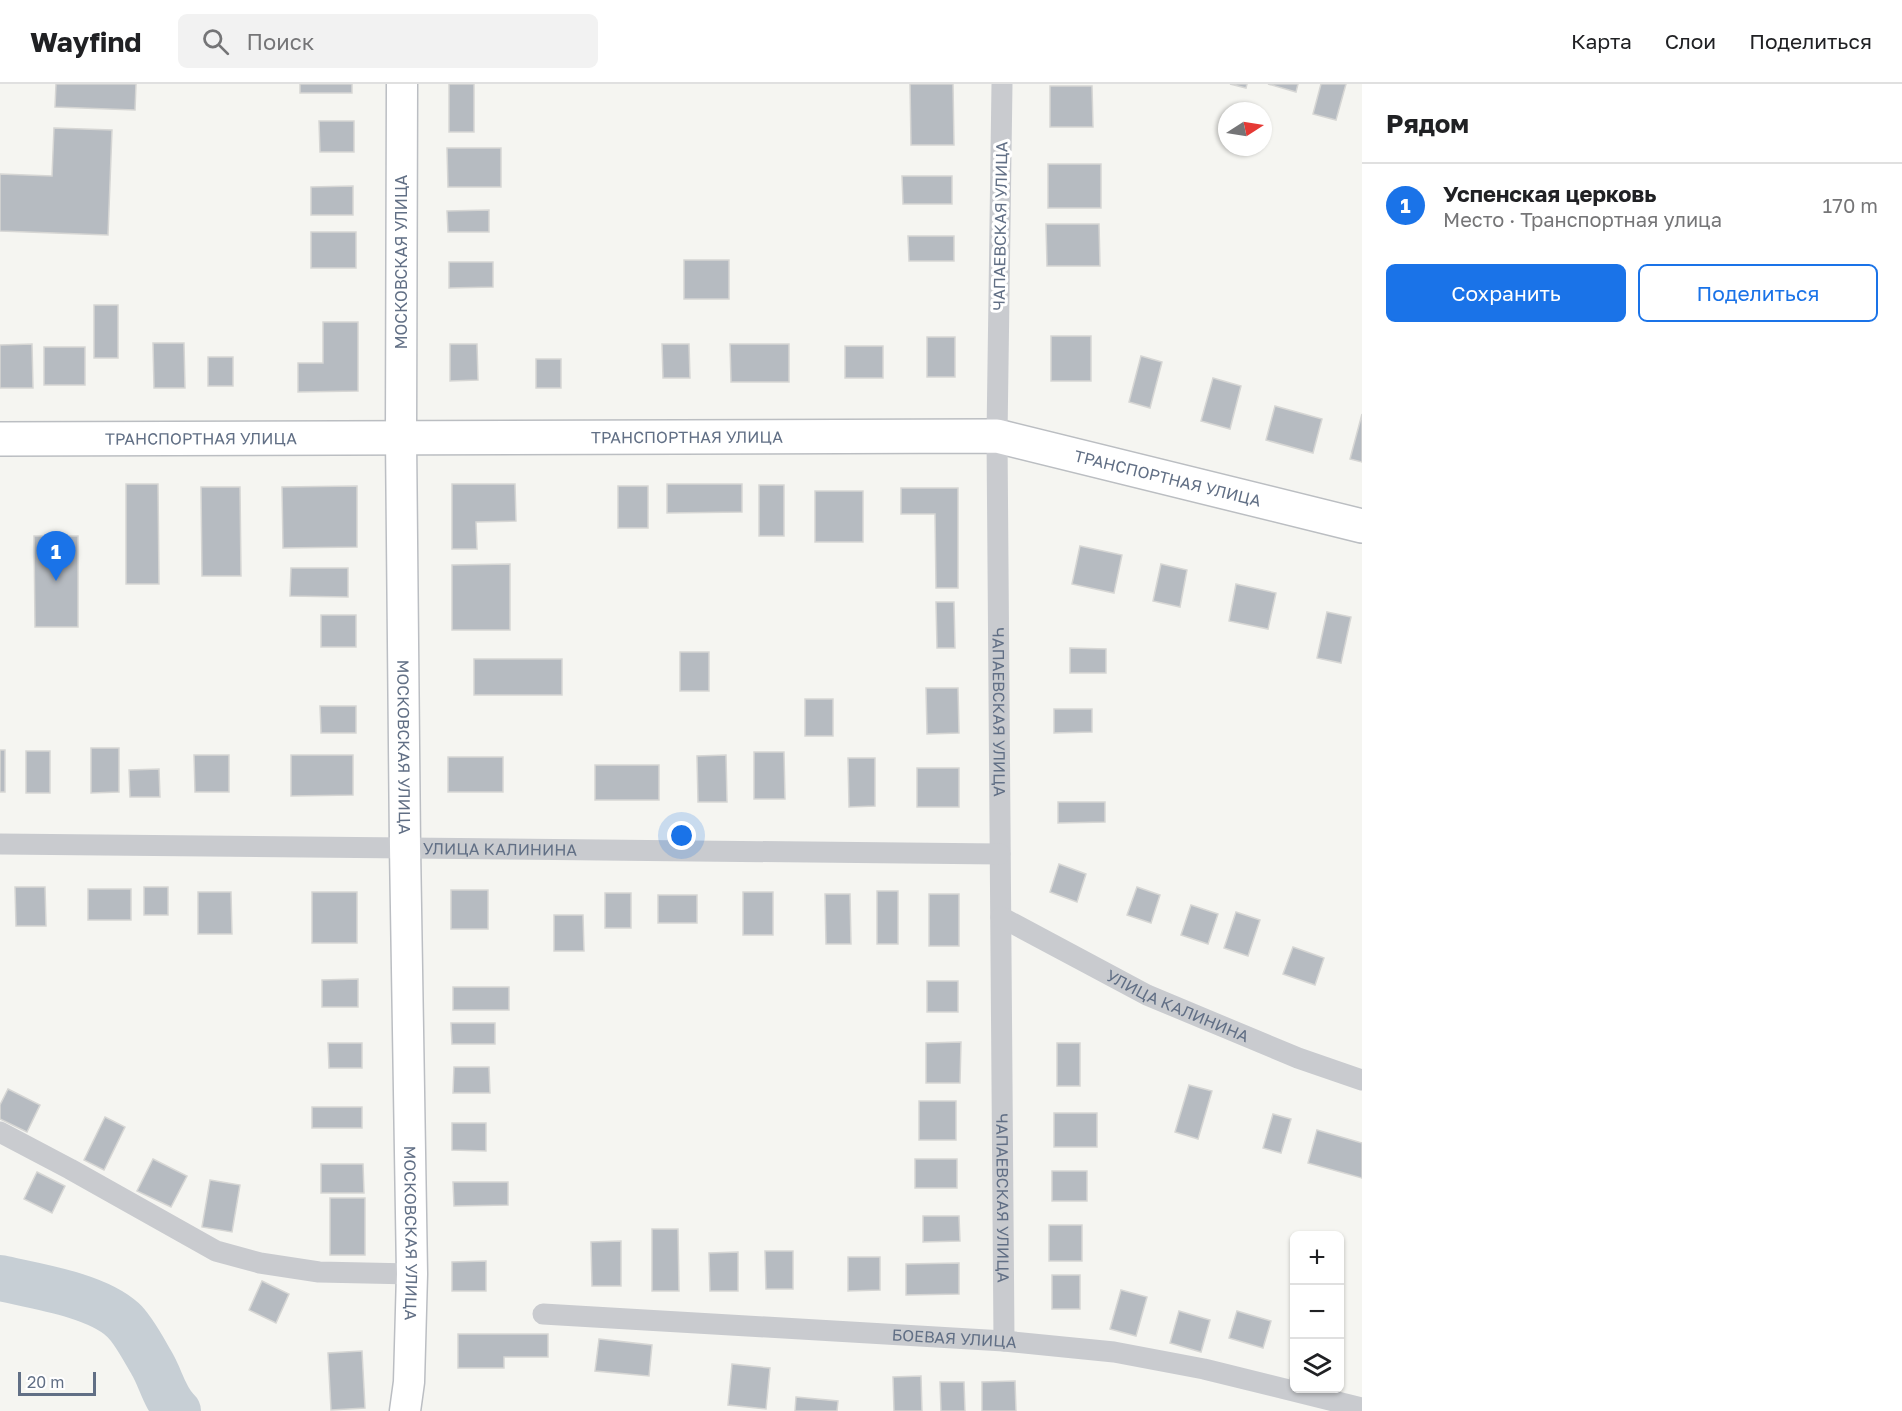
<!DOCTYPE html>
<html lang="ru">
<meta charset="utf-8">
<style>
body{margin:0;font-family:"Golos Text",sans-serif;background:#f2f2f2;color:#202124}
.controls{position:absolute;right:18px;bottom:18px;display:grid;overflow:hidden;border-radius:9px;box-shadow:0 2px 4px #0004}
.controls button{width:54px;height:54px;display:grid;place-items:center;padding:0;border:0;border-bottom:2px solid #e0e0e0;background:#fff;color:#202124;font:30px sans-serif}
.compass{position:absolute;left:1218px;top:18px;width:54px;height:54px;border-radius:50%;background:#fff;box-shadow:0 2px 4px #0004;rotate:78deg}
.scale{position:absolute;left:18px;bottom:15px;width:78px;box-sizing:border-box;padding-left:6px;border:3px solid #616f85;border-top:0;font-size:16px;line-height:21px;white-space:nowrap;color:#616f85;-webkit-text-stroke:4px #fff;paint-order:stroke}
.you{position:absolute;left:682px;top:752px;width:21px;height:21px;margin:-15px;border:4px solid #fff;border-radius:50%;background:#1a73e8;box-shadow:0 0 0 9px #1a73e833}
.badge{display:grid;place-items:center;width:39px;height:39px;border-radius:50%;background:#1a73e8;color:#fff;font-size:20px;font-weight:700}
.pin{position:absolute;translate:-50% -50px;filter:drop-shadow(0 2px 3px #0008)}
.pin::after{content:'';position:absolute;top:32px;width:21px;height:18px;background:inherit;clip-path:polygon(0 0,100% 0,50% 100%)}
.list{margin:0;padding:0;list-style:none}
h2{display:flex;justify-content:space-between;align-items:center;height:78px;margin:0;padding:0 24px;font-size:26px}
h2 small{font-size:20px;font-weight:400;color:#757577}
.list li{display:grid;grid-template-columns:39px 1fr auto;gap:18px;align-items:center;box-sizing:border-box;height:84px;padding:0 24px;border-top:2px solid #e0e0e0}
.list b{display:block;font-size:22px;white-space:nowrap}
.list p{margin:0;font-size:20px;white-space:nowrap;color:#757577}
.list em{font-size:20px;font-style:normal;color:#757577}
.actions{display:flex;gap:12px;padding:18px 24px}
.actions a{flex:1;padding:14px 0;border:2px solid #1a73e8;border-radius:9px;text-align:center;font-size:21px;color:#1a73e8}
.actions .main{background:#1a73e8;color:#fff}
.icon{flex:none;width:33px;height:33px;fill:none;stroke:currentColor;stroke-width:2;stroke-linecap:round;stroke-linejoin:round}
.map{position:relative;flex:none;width:1362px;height:1327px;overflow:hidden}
header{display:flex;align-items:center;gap:36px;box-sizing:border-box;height:84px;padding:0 30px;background:#fff;border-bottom:2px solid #e0e0e0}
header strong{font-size:28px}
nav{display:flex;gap:33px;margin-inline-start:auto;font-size:21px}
.search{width:420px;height:54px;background:#f2f2f2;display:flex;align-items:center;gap:15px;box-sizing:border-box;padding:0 21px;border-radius:9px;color:#757577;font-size:22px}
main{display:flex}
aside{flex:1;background:#fff}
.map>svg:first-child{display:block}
</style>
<header>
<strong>Wayfind</strong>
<div class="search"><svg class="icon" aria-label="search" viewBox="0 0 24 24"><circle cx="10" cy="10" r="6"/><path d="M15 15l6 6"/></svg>Поиск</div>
<nav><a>Карта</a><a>Слои</a><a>Поделиться</a></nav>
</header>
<main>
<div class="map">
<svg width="1362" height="1327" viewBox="0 0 1362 1327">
<rect width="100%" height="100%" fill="#f5f5f1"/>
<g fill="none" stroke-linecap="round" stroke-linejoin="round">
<path stroke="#c7cfd5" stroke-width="46" d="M0,1194C35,1202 96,1211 123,1236C133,1245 144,1266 151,1278C161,1294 164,1314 178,1327"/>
</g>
<g fill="#b6bbc1" stroke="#d6d6d4" stroke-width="1.5">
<path d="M56,0H136L135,26L55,23Z"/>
<rect x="300" y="0" width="52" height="9"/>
<rect x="449" y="0" width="25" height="48"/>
<path d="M910,0H953L954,61H911Z"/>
<path d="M1230,0H1247L1246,4Z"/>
<path d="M1268,0H1298L1296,8Z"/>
<path d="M1321,0H1346L1336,36L1313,30Z"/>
<path d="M1050,2H1092L1093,43H1050Z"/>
<path d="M319,37H354V68H320Z"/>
<path d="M54,44L112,46L108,151L0,147V90L52,92Z"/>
<path d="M447,64H501V103H448Z"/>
<rect x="1048" y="80" width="53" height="44"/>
<path d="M902,92H952V120H903Z"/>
<path d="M353,102V131H311V103Z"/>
<path d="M489,126V148H448L447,127Z"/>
<path d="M1046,140H1099L1100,182H1047Z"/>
<rect x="311" y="148" width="45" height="36"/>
<path d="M908,152H954V177H909Z"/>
<rect x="684" y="176" width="45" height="39"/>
<path d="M449,178H493V203L449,204Z"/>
<rect x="94" y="221" width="24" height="53"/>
<path d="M323,238H358V307L298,308V279H323Z"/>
<rect x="1051" y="252" width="40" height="45"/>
<rect x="927" y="253" width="28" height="40"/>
<path d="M153,259H184L185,304H154Z"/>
<path d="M32,260L33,304H0V261Z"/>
<path d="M450,260H477L478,296L450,297Z"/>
<path d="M662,260H689L690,294H663Z"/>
<path d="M730,260H789V298H731Z"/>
<rect x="845" y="262" width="38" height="32"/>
<rect x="44" y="263" width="41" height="38"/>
<path d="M1141,272L1162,278L1150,324L1129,318Z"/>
<rect x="208" y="273" width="25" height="29"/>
<rect x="536" y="275" width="25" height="29"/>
<path d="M1213,294L1241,302L1230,345L1201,337Z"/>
<path d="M1275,322L1322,335L1313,369L1266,356Z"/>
<path d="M1362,330V378L1350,375Z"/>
<path d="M126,400H158L159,500H126Z"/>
<path d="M452,400H515L516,437L476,438L477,465H452Z"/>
<path d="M667,400H742V428L667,429Z"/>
<rect x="759" y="401" width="25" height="51"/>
<path d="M357,402V463L283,464L282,403Z"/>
<rect x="618" y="402" width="30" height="42"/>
<path d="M201,403H240L241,492H202Z"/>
<path d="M901,404H958V504H936L935,430H901Z"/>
<rect x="815" y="407" width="48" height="51"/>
<path d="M34,452H78V543H35Z"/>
<path d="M1080,462L1122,471L1114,509L1072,500Z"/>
<path d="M510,480V546H452V481Z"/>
<path d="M1161,480L1187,486L1180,523L1153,517Z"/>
<path d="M291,484H348V513L290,512Z"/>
<path d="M1236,500L1276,509L1268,545L1229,537Z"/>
<path d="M936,518H954L955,564H937Z"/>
<path d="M1327,528L1351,533L1341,579L1317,574Z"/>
<rect x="321" y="531" width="35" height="32"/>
<path d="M1070,564L1106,565V589H1070Z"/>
<rect x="680" y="568" width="29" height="39"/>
<rect x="474" y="575" width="88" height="36"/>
<path d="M926,604H958L959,649L927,650Z"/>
<rect x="805" y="615" width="28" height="37"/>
<path d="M320,622H356V649H321Z"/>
<path d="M1054,625H1092V648L1054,649Z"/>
<path d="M91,664H119V708L91,709Z"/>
<rect x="0" y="666" width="5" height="42"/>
<rect x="26" y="667" width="24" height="42"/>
<path d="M754,668H784L785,715H754Z"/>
<path d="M194,671H229V708H195Z"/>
<path d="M291,671H353V711L291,712Z"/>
<path d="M726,671L727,718H698L697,672Z"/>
<rect x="448" y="673" width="55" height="35"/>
<path d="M848,674H875V722L849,723Z"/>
<rect x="595" y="681" width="64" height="35"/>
<rect x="917" y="684" width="42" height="39"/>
<path d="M159,685L160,713H130L129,686Z"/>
<path d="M1058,718H1105V738L1058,739Z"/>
<path d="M1059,780L1086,790L1077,818L1050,808Z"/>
<path d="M15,803H45L46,842H16Z"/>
<rect x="144" y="803" width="24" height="28"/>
<path d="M1137,803L1160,811L1151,839L1127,831Z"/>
<rect x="88" y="805" width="43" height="31"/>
<rect x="451" y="806" width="37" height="39"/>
<rect x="877" y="807" width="21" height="53"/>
<path d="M198,808H231L232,850H198Z"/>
<rect x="312" y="808" width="45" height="51"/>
<rect x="743" y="808" width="30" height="43"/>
<rect x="605" y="809" width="26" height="35"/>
<path d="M825,810H850L851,860H826Z"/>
<rect x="929" y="810" width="30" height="52"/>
<rect x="658" y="811" width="39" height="28"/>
<path d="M1191,821L1218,830L1208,860L1181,851Z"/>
<path d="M1236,828L1260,836L1248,872L1224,864Z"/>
<path d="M554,831H583L584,867H554Z"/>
<path d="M1293,863L1324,874L1315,901L1283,890Z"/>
<path d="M358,895V923H322V896Z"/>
<rect x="927" y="897" width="31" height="31"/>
<rect x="453" y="903" width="56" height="23"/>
<path d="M451,939H495V960H452Z"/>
<path d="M961,958L960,999H926V959Z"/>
<path d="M328,959H362V984H329Z"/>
<rect x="1057" y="959" width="23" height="43"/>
<path d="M454,983H489L490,1009H453Z"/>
<path d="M1189,1001L1212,1007L1198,1055L1175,1048Z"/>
<path d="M8,1005L40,1021L27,1048L0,1035V1021Z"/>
<rect x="919" y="1017" width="37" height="39"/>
<rect x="312" y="1023" width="50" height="21"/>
<rect x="1054" y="1029" width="43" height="34"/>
<path d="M1273,1030L1291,1035L1281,1069L1263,1064Z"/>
<path d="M105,1033L125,1043L104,1086L84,1076Z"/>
<path d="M452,1039H486V1067L452,1066Z"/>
<path d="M1317,1046L1362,1059V1094L1308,1079Z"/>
<path d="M153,1075L187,1092L171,1123L137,1107Z"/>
<rect x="915" y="1075" width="42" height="29"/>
<path d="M321,1080H363L364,1109H321Z"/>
<rect x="1052" y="1087" width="35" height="30"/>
<path d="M37,1088L65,1102L52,1129L24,1115Z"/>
<path d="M210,1096L240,1101L232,1148L202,1143Z"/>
<path d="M453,1098H508V1121L454,1122Z"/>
<rect x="330" y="1114" width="35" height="57"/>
<path d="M923,1132H959L960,1157L923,1158Z"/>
<rect x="1049" y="1141" width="33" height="36"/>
<path d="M652,1145H678L679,1207H652Z"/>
<path d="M621,1157V1202H592L591,1158Z"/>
<path d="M765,1167H793V1205H766Z"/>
<path d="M738,1168V1207H710L709,1169Z"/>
<path d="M848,1173H880V1206L848,1207Z"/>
<path d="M486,1177V1207H452V1178Z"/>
<path d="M959,1179V1210L906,1211V1180Z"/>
<rect x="1052" y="1191" width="28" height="34"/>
<path d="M262,1197L289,1210L276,1239L249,1226Z"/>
<path d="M1121,1206L1147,1213L1136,1252L1110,1245Z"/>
<path d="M1179,1227L1210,1236L1201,1268L1170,1259Z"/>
<path d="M1237,1227L1271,1237L1263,1264L1229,1254Z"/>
<path d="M458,1250H548V1273H504V1284H458Z"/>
<path d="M599,1255L652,1261L649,1292L595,1287Z"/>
<path d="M362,1267L365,1324L331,1326L328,1269Z"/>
<path d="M1294,1278V1296L1290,1295Z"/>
<path d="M732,1280L770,1284L766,1325L728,1321Z"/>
<path d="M921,1292L922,1327H894L893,1293Z"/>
<path d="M1015,1297L1016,1327H982V1298Z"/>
<path d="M940,1298H964L965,1327H941Z"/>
<path d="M796,1313L838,1317L837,1327H795Z"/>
</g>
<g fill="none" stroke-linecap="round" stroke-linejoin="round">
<g stroke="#bbbec3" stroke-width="33">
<g id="secondary">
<path id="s5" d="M402,0L401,354L405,763L412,1190L409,1298L405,1327"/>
</g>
</g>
<g stroke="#bbbec2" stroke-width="36">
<g id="primary">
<path id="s6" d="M0,355L997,352L1362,442"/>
</g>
</g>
<g stroke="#c9cbcf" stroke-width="21">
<path id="s1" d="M1002,0L997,352L1004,1257"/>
<path id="s2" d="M0,760L1000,770"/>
<path id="s3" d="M1001,833L1147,911L1298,974L1362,996"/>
<path d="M0,1048L70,1085L216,1167L260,1179L319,1188L412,1190"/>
<path id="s4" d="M543,1230L1004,1257L1114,1268L1204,1285L1362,1324"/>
</g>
<use href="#secondary" stroke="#fff" stroke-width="30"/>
<use href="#primary" stroke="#fff" stroke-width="33"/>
</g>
<g text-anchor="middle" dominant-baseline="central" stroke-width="6" stroke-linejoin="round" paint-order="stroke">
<g font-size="16" fill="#616f85" stroke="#fff">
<text transform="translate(1000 142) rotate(-89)">ЧАПАЕВСКАЯ УЛИЦА</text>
<text transform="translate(401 178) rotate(-90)">МОСКОВСКАЯ УЛИЦА</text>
<text stroke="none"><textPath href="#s6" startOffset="687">ТРАНСПОРТНАЯ УЛИЦА</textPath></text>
<text stroke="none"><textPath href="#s6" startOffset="201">ТРАНСПОРТНАЯ УЛИЦА</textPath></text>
<text stroke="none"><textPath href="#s6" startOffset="1173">ТРАНСПОРТНАЯ УЛИЦА</textPath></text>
<text stroke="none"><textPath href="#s1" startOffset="628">ЧАПАЕВСКАЯ УЛИЦА</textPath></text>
<text stroke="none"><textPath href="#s5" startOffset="663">МОСКОВСКАЯ УЛИЦА</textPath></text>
<text stroke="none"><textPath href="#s2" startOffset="500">УЛИЦА КАЛИНИНА</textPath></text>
<text stroke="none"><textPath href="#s3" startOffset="198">УЛИЦА КАЛИНИНА</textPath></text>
<text stroke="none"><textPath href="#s1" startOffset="1114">ЧАПАЕВСКАЯ УЛИЦА</textPath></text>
<text stroke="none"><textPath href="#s5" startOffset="1149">МОСКОВСКАЯ УЛИЦА</textPath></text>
<text stroke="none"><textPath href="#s4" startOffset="412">БОЕВАЯ УЛИЦА</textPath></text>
</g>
</g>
</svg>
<div class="controls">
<button>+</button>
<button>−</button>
<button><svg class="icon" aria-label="layers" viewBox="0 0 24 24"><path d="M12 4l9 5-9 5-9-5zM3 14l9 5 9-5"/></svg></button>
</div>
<svg class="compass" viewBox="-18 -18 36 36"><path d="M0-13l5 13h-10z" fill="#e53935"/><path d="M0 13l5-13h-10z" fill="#757577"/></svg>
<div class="scale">20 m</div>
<div class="you"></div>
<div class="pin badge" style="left:56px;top:497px">1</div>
</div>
<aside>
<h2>Рядом<small></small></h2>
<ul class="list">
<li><span class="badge">1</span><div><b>Успенская церковь</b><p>Место · Транспортная улица</p></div><em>170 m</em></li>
</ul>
<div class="actions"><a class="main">Сохранить</a><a>Поделиться</a></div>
</aside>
</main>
